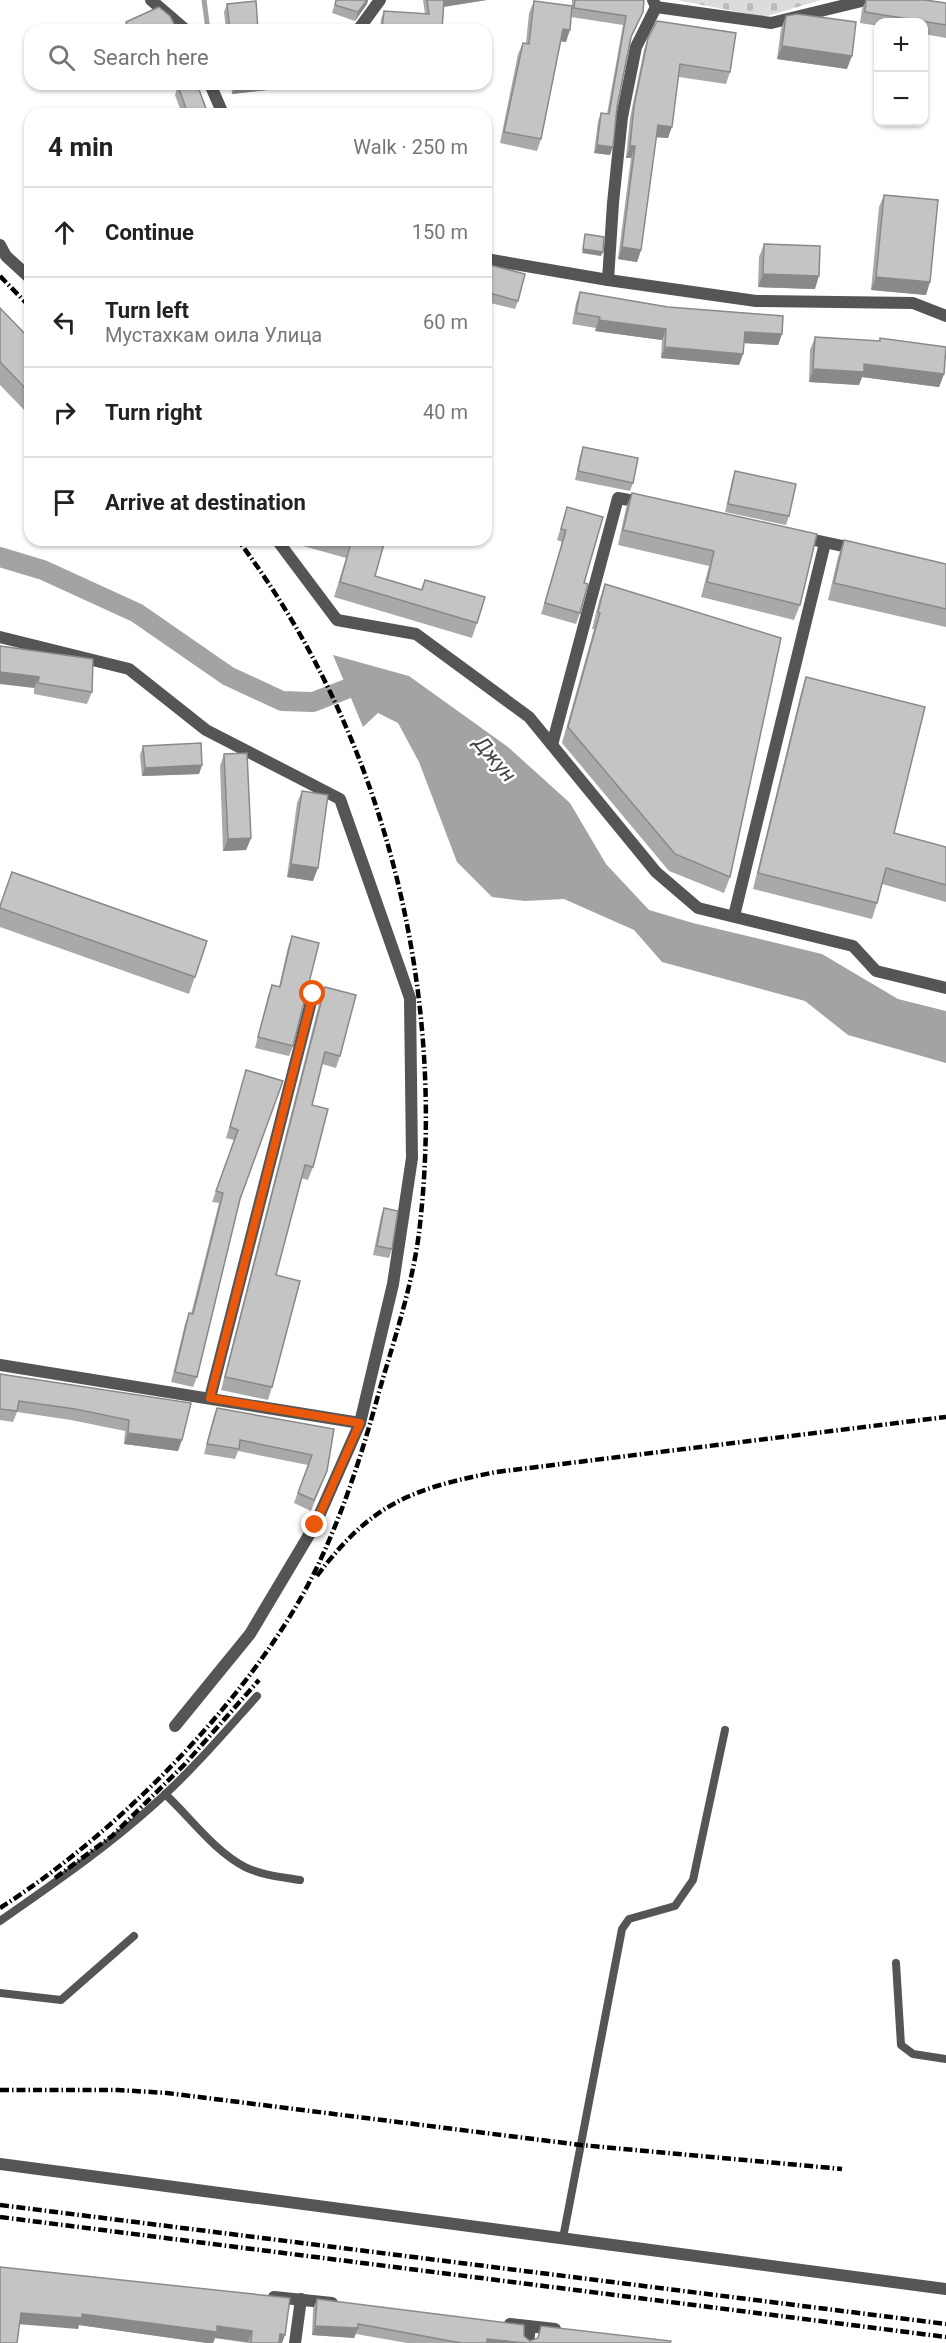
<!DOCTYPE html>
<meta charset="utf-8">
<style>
body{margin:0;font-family:Roboto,sans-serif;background:#f2f2f2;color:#222}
.controls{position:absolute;right:18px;top:18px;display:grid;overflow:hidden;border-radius:12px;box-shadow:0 2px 4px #0004}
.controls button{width:54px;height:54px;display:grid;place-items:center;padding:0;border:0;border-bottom:2px solid #e0e0e0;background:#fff;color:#222;font:30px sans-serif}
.stop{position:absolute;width:18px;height:18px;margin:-14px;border:4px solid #ea580c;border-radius:50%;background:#fff}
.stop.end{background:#ea580c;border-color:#fff;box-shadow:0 2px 6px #0008}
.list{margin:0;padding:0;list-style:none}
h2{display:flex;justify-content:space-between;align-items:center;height:78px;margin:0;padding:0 24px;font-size:26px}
h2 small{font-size:20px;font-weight:400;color:#767676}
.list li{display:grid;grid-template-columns:39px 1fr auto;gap:18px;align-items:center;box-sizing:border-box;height:90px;padding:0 24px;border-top:2px solid #e0e0e0}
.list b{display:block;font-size:22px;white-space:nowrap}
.list p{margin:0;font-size:20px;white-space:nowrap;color:#767676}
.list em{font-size:20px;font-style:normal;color:#767676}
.icon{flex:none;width:33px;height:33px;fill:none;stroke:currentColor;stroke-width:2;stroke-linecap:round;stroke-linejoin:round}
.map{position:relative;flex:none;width:946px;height:2343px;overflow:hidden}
.search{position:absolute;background:#fff;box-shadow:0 2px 4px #0004;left:24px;top:24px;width:468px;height:66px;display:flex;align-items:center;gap:15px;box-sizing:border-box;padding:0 21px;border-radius:18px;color:#767676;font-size:22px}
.panel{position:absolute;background:#fff;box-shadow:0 2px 4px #0004;left:24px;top:108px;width:468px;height:438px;border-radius:18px}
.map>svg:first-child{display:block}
</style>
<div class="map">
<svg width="946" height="2343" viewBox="0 0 946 2343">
<defs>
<pattern id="cemetery-stones" width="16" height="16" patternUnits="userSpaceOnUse" patternTransform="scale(1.5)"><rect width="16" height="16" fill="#dcdcdc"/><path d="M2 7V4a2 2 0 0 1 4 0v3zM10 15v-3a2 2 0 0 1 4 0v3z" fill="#bbb"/></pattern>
</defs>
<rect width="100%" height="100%" fill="#fff"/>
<path fill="url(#cemetery-stones)" d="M677,0H821L764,17Z"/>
<path fill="#a3a3a3" d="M333,655L409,676L508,747L570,803L606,864L649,910L693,923L822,954L898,999L946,1011V1063L848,1035L805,1001L662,962L634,930L564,899L525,901L492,897L457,862L419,762L398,723L378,713L363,727Z"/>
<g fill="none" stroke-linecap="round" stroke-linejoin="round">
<path stroke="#a3a3a3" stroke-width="5" d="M204,0L208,30"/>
<path stroke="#a3a3a3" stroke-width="20" d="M0,557L43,570L137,613L228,676L282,701L313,702L357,685L371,688"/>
<g stroke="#555" stroke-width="8">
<path d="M165,1794C190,1817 214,1851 245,1867C261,1875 282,1877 300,1880"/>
<path d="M0,1921C51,1885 103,1850 150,1808C189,1774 223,1734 257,1696"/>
<path d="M896,1963L901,2045L913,2054L946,2059"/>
<path d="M0,1993L61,2000L134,1936"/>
<path d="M563,2238L622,1929L629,1919L675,1906L693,1880L725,1730"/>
</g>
<g stroke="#555" stroke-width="12">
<path d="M151,0L186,30"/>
<path d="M653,0L656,7L771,23L866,0"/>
<path d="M358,30L380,0"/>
<path d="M210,84L223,114"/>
<path d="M0,245L6,256L30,278"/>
<path d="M486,259L608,280L756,301L913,303L946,316"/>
<path d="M608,280L613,203L622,117L636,47L656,7"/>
<path d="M800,537L857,549"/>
<path d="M277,540L337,620L416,634L529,717L656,872L698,908L853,946L876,971L946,988"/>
<path d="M0,637L129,669L206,730L340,799L410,998L412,1158L393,1284L360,1423L315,1525L250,1634L175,1726"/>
<path d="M552,745L618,498L646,503"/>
<path d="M734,916L825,543"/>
<path d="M0,1365L360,1423"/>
<path d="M210,1398L313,994"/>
<path d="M0,2164L946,2289"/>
<path d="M274,2297L332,2303"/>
<path d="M510,2324L555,2329"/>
<path d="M295,2343L301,2299"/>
<path d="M528,2343L530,2327"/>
</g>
<g stroke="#000" stroke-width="4.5" stroke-dasharray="9 3 1.5 3" stroke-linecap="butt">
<path d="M0,276L30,307"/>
<path d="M317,1576C371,1504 410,1489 496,1472L946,1417"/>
<path d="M55,1878L112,1836L185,1764L259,1680"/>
<path d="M0,1908C113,1836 236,1713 302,1596C337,1533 360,1461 379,1392C394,1340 412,1287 419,1233C448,992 385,735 238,540"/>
<path d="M0,2090H118L167,2093L581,2145L842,2169"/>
<path d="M0,2205L946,2324"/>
<path d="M0,2217L946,2337"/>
</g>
</g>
<g fill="#a9a9a9">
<path d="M336,0H368L367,4L355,21L332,13Z"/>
<path d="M423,0H487L444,7L442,30H380L381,19L384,11L425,14Z"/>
<path d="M572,0H644L643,12L630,40L617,107L610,155L594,153L598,121L601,113L607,114L623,25L571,17L566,42L561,41L541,139L537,151L500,143L518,54L523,43H526L529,13L534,1L572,6Z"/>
<path d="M866,0H925L946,3V38L924,34V22H879V26L860,23L862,9Z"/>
<path d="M227,4L258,30H226L224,12Z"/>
<path d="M786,16L847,69L777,59L781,29Z"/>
<path d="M126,22L177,30H123Z"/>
<path d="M648,38L730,72L726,84L679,77L668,138L656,137L641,250L637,262L618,259L631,158H626L630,118L644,50Z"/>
<path d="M231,84H269L267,90L232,94Z"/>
<path d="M178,86L208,114H182L175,95Z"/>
<path d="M884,195L926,295L871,290L879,207Z"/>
<path d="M30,204V225L24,221Z"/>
<path d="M764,244L815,289L758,287L759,257Z"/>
<path d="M490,265L518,301L515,309L486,302V277Z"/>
<path d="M580,292L782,334L778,345L744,343L743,354L739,365L661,358L662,340L595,331L596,328L572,324L576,303Z"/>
<path d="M0,308L30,339V416L0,385Z"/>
<path d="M815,337L879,341L880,338L944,374L939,387L862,377L859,385L809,382L810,350Z"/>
<path d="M583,447L633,483L630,491L575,480L580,456Z"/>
<path d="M735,471L789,516L786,525L725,512L732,480Z"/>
<path d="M632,493L800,605L794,620L701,597L709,566L618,545L626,508Z"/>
<path d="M567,507L580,613L576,624L541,614L562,542L557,540Z"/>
<path d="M297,540H385L375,576L421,590L425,580L477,623L472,638L334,597L346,558L296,544Z"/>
<path d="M844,540L946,564V627L828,600L838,557Z"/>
<path d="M605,584L730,877L724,893L669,871L562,743L594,629H592L599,601Z"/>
<path d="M0,646L92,692L87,704L34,694V688Z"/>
<path d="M806,677L894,833L946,847V902L882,884L877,903L872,919L753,889L801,693Z"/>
<path d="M143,746L202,765L199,774L142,776L140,755Z"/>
<path d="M224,754L251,838L246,850L223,851L220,766Z"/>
<path d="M302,791L313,881L287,877L297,803Z"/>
<path d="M0,905L207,941L189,994L0,927Z"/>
<path d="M292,936L293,1046L289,1056L255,1048L268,996L272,985L279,987L288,947Z"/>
<path d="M325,987L340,1056L336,1068L322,1064L312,1105L313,1167L308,1180L301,1178L276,1275L272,1387L268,1400L221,1390L320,1000Z"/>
<path d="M246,1070L239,1200L197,1377L193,1387L171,1382L185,1324L189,1313L191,1314L219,1203L212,1202L234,1140L226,1138Z"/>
<path d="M384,1208L392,1249L389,1258L373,1255L381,1216Z"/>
<path d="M0,1374L191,1403L178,1451L124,1444L125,1431L71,1420L17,1412L13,1422L0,1420Z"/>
<path d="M217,1408L334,1429L327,1471L311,1511L294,1503L308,1465L238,1451L235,1459L204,1454L213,1419Z"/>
<path d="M0,2267L290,2298L282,2343H248L215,2338L213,2343H207L79,2325L78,2329Z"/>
<path d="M317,2299L524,2336L530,2341L537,2339L541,2326L670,2343H407L356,2334L354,2338L312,2335L313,2309Z"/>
</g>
<g fill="#898989">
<path d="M367,0H368L367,4L355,21L358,12Z"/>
<path d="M444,0H487L441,7Z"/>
<path d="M563,29L570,30L566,42L559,41Z"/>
<path d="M782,46L852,56L847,69L777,59Z"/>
<path d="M250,84H269L267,90L232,94L236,86Z"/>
<path d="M658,125L672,127L668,138L653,137Z"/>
<path d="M597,145L613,147L610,155L594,153Z"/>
<path d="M630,146H635L631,158H626Z"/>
<path d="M622,247L641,250L637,262L618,259Z"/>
<path d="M583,249L603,252L601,256L582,253Z"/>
<path d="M763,274L819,276L815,289L758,287Z"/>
<path d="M876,277L930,282L926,295L871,290Z"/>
<path d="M599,320L666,329L662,340L595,331Z"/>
<path d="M745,332L782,334L778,345L741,343Z"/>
<path d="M665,347L743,354L739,365L661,358Z"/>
<path d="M864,364L944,374L939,387L862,377L859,385L809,382L813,369Z"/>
<path d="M0,672L39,677L34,688L0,684Z"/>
<path d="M202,765L199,774L142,776L145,768Z"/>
<path d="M251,838L246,850L223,851L228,839Z"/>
<path d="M291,864L318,868L313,881L287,877Z"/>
<path d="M128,1433L182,1440L178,1451L124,1444Z"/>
<path d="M21,2313L82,2314L217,2326L252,2331L248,2342L215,2338L213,2343H207L79,2325L78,2329L17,2324Z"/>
<path d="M315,2326L358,2328L354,2338L312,2335Z"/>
<path d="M280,2334L285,2335L282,2343H277Z"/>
<path d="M487,2339L526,2343H486Z"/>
</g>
<g fill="#c4c4c4" stroke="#898989" stroke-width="1.5">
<path d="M336,0H367L358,12L335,5Z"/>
<path d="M427,0H444L442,30H382L384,11L429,14Z"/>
<path d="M575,0H644L643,12L631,37L617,107L613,147L597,145L601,113L609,114L626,16L574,8Z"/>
<path d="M866,0H925L946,3V25L865,12Z"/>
<path d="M256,1L258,30H230L227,4Z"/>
<path d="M534,1L572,6L570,30L563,29L541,139L504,132L523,43L529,44Z"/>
<path d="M159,7L170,16L177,30H129L126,22Z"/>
<path d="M797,14L856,22L852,56L782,46L786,16Z"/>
<path d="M657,21L736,33L730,72L680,64L672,127L658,125L641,250L622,247L635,146H630L634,106L648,38Z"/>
<path d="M185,84H197L208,114H188L178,86Z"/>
<path d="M235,84H250L236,86Z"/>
<path d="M884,195L938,200L930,282L876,277Z"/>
<path d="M585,234L604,237L603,252L583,249Z"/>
<path d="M764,244L820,246L819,276L763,274Z"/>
<path d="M490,265L525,274L518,301L486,292V280Z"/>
<path d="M580,292L668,307L783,316L782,334L745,332L743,354L665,347L666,329L599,320L600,317L576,313Z"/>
<path d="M0,308L30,339V393L0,362Z"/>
<path d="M815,337L880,341V338L946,347L944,374L864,364V372L813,369Z"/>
<path d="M583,447L638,458L633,483L578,471Z"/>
<path d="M735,471L796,484L789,516L728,504Z"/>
<path d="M632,493L817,534L800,605L707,582L714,551L623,530Z"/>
<path d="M567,507L603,517L584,583L588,584L580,613L545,603L566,530L561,529Z"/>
<path d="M342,540H385L375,576L422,590L425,580L485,597L477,623L340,582L351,543Z"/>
<path d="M844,540L946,564V609L834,583Z"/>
<path d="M605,584L781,638L730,877L675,854L568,727L600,613L598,612Z"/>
<path d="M0,646L93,659L92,692L38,683L39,677L0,672Z"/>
<path d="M806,677L925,707L894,833L946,847V885L886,868L877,903L758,873Z"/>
<path d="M201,743L202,765L145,768L143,746Z"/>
<path d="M247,753L251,838L228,839L224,754Z"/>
<path d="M302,791L328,795L318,868L291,864Z"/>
<path d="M12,872L207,941L195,977L0,908V906Z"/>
<path d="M292,936L319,943L293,1046L258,1037L272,985L280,987Z"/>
<path d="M325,987L356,995L340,1056L325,1052L312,1105L328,1109L313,1167L305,1165L276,1275L300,1281L272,1387L225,1377Z"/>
<path d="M246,1070L283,1081L240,1199L197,1377L175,1372L189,1313L193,1314L223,1193L216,1191L238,1130L230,1127Z"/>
<path d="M384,1208L398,1211L392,1249L377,1246Z"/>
<path d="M0,1374L191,1403L182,1440L128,1433L129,1420L75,1409L19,1401L17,1411L0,1409Z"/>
<path d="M217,1408L334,1429L327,1471L314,1500L298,1493L312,1455L240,1440L239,1449L207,1444Z"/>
<path d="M0,2267L290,2298L285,2335L280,2334L279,2343H251L252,2331L217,2326V2332L82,2314V2318L21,2313L17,2343H0Z"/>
<path d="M317,2299L524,2325V2336L530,2341L538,2338L541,2326L671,2341L670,2343H526L487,2339V2343H461L358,2324V2328L315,2326Z"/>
</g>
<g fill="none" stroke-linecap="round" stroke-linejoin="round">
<path stroke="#ea580c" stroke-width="8" d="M313,994L210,1398L360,1423L315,1525"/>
</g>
<g text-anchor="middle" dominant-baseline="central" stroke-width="5" stroke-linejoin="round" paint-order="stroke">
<g font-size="21" font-style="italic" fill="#444" stroke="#fff">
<text transform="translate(495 759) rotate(50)">Джун</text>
</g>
</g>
</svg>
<div class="controls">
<button>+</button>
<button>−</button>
</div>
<div class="stop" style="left:313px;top:994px"></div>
<div class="stop end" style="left:315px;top:1525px"></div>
<div class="search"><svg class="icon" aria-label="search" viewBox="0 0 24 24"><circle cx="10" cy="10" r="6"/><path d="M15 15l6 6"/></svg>Search here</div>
<section class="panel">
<h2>4 min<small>Walk · 250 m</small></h2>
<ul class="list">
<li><svg class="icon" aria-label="ahead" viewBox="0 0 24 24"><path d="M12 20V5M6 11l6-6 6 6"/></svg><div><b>Continue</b></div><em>150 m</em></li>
<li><svg class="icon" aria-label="left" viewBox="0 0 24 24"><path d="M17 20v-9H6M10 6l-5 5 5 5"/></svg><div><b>Turn left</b><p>Мустахкам оила Улица</p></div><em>60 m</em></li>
<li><svg class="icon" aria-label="right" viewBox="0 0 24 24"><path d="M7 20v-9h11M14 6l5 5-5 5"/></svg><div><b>Turn right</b></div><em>40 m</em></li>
<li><svg class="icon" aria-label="arrive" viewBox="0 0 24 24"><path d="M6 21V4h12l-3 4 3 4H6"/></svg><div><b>Arrive at destination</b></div></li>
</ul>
</section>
</div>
